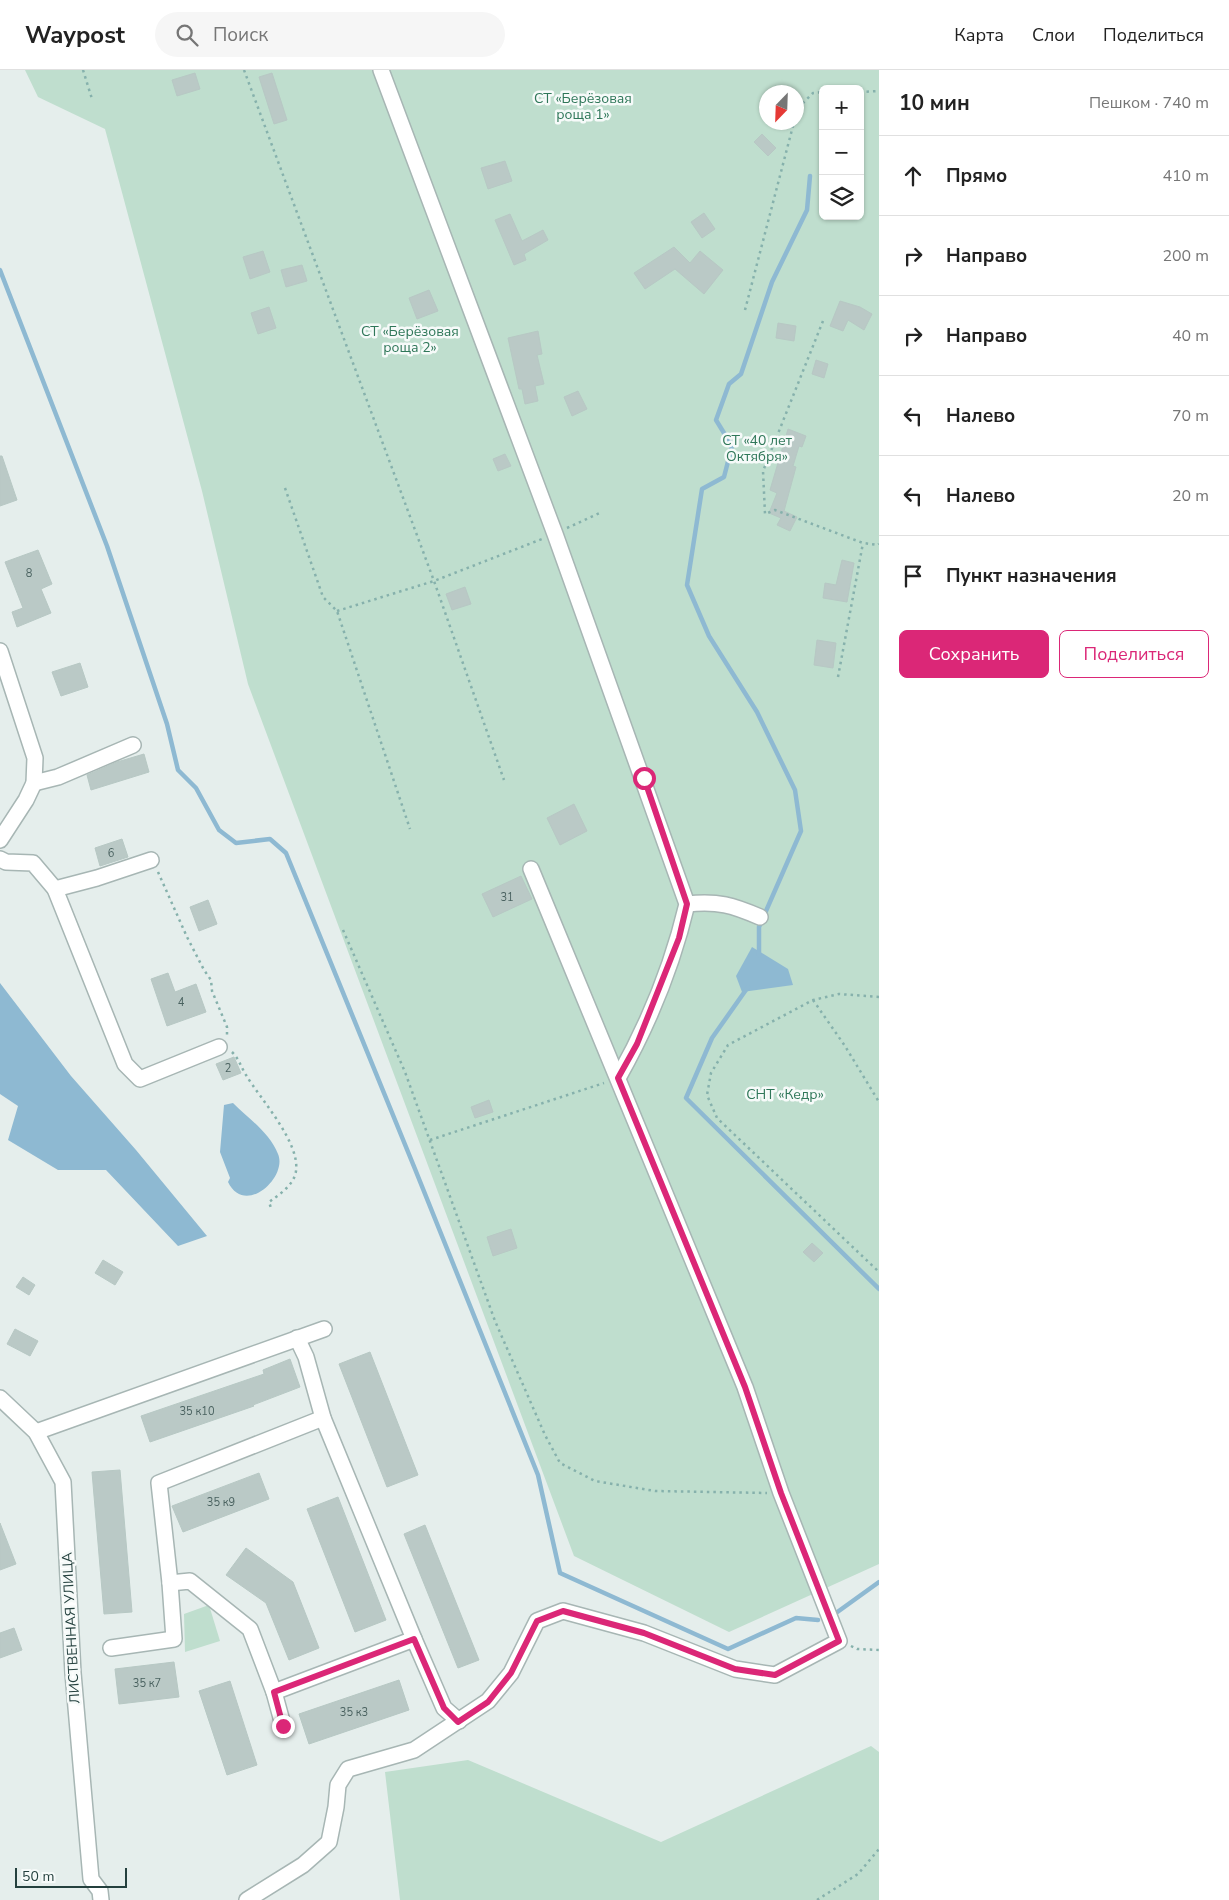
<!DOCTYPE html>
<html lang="ru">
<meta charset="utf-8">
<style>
body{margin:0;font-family:"Nunito Sans",sans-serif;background:#f6f6f6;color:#222}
.controls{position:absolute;right:15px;top:15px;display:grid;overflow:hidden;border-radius:8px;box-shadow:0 1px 4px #0004}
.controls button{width:45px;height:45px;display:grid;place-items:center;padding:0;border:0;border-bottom:1px solid #e0e0e0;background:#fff;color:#222;font:25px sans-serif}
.compass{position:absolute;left:759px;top:15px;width:45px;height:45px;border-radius:50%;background:#fff;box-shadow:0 1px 4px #0004;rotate:203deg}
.scale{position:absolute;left:15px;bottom:12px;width:112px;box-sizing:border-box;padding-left:5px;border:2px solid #24403e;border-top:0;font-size:14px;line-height:18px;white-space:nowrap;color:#24403e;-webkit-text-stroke:4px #f6faf9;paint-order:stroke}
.stop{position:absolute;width:15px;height:15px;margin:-11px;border:4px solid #db2777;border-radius:50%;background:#fff}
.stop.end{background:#db2777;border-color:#fff;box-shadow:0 1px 5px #0008}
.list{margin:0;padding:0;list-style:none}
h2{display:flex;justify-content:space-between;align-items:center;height:65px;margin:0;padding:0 20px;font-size:21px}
h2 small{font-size:16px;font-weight:400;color:#767676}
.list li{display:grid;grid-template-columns:32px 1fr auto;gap:15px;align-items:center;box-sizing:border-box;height:80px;padding:0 20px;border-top:1px solid #e0e0e0}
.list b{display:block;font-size:19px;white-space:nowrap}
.list em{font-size:16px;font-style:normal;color:#767676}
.actions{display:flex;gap:10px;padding:15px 20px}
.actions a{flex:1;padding:11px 0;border:1px solid #db2777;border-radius:8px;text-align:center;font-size:18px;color:#db2777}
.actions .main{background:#db2777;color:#fff}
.icon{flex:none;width:28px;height:28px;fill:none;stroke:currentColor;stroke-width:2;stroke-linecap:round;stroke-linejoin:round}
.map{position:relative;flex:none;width:879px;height:1830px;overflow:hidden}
header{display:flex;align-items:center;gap:30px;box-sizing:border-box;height:70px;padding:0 25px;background:#fff;border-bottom:1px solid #e0e0e0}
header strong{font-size:24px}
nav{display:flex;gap:28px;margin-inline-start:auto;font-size:18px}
.search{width:350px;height:45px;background:#f6f6f6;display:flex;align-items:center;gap:12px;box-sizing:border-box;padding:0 18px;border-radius:28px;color:#767676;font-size:19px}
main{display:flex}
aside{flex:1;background:#fff}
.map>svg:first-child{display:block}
</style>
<header>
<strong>Waypost</strong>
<div class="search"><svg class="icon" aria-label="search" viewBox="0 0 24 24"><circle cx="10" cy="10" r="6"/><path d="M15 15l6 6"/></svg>Поиск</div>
<nav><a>Карта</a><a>Слои</a><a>Поделиться</a></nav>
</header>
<main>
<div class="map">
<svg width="879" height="1830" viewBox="0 0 879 1830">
<rect width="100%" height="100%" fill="#e5eeec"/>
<g fill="#bfdece" fill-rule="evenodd">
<path d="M25,0H879V1494L729,1562L574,1486L248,614L202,421L105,59L38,27ZM823,19H860V146H823ZM766,22H796V52H766Z"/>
<path d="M209,1535L220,1571L185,1582L184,1544Z"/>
<path d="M871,1676L879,1682V1830H400L385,1702L468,1690L661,1772Z"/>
</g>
<g fill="#8eb9d2">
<path d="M752,877L788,899L793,915L742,922L736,906Z"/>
<path d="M0,913L71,1006L136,1080L207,1166L178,1176L106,1100H58L8,1070L18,1036L0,1024Z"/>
<path d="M233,1033C248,1048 270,1063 278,1084C288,1107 245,1147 228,1112L230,1108L220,1082L224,1035Z"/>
</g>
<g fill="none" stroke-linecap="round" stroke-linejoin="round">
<g stroke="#8eb9d2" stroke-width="4.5">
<path d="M0,200L107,476L167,654L178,700L196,718L219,760L236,773L270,769L286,783L415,1099L538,1405L560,1503L728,1579L796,1548L818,1550"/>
<path d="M759,885V857L801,761L795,720L757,642L709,566L687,515L702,419L724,407L732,376L716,350L729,314L741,304L772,212L807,140L810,106"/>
<path d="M748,917L712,968L686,1028L879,1219"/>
<path d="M836,1543L879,1512"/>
</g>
</g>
<g fill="#bac9c6" stroke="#b7c8c4">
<path d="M195,3L200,19L177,26L172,10Z"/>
<path d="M272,3L287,50L274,54L259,7Z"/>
<path d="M762,64L776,78L768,86L754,72Z"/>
<path d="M505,91L512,111L488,119L481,98Z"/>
<path d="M704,143L715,159L702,168L691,152Z"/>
<path d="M510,144L522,171L543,160L548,170L524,184L526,190L514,195L495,150Z"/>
<path d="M674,177L690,193L700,181L723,200L704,224L675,199L645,219L634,203Z"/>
<path d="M263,181L270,202L250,209L243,187Z"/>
<path d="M302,195L307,211L286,217L281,200Z"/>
<path d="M429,220L438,241L417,249L409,228Z"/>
<path d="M840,231L860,237L872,244L864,260L848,250L843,261L830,256Z"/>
<path d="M269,237L276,258L258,264L251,243Z"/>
<path d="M778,253L796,256L794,271L776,268Z"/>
<path d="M538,261L542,284L537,285L544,314L535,316L538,331L525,334L522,319H519L508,268Z"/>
<path d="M816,290L828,294L824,308L812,304Z"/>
<path d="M578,321L587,339L572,346L564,327Z"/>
<path d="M788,359L806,366L802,377L799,376L793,396L796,397L784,441L797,447L790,461L777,455L781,448L769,443L777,423L770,420Z"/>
<path d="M505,384L511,396L498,401L493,389Z"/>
<path d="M0,386H2L17,430L0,436Z"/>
<path d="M38,480L52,514L41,519L51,543L17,557L12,542L23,538L5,492Z"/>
<path d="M842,490L854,493L847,532L823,528L825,513L836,515Z"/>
<path d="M465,517L471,534L452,540L446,524Z"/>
<path d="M817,570L836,573L833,598L814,595Z"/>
<path d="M80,593L88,617L61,626L52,602Z"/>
<path d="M144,684L149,702L91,720L87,705L117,692Z"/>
<path d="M574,734L587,761L560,775L547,748Z"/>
<path d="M122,769L128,787L100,796L95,778Z"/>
<path d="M521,806L532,829L493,847L482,824Z"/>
<path d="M208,830L217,854L199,861L190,837Z"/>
<path d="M168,903L175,922L196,914L206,942L167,956L151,909Z"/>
<path d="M234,987L241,1003L223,1010L216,994Z"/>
<path d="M489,1030L493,1042L475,1048L471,1037Z"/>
<path d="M511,1159L517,1178L493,1186L487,1167Z"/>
<path d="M812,1173L823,1183L814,1192L803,1182Z"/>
<path d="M103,1190L123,1202L115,1215L95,1203Z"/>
<path d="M23,1207L35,1215L29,1225L16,1217Z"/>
<path d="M15,1259L38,1271L30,1286L7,1274Z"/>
<path d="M370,1282L418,1405L387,1417L339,1294Z"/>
<path d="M290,1289L300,1317L253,1335L254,1336L150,1372L141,1346L264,1304L263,1300Z"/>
<path d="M120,1400L132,1542L104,1544L92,1402Z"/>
<path d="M259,1403L269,1429L183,1462L172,1436Z"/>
<path d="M338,1427L386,1550L355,1562L307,1439Z"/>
<path d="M0,1453L16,1494L0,1500Z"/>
<path d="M425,1455L479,1590L458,1598L404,1464Z"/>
<path d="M246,1478L293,1512L319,1578L289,1590L266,1533L226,1505Z"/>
<path d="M14,1558L22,1580L0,1588V1563Z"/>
<path d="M174,1592L179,1627L119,1634L115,1599Z"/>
<path d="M399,1610L409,1640L309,1674L299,1644Z"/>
<path d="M230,1611L257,1695L227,1705L199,1621Z"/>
</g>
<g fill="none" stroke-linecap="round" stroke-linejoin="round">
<g stroke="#a7b6b4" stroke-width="18">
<g id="minor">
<path d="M381,0L555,464L687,834C673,893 648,955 618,1008"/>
<path d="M0,581L35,688L34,713L26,730L0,770"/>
<path d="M34,713L58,707L133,675"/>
<path d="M0,789L6,792L33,793L55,819L125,994L140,1009L219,977"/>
<path d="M55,819L97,808L151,790"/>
<path d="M687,834C719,831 732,835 760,847"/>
<path d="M297,1268L306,1287L323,1348L414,1569L444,1638L459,1651"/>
<path d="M0,1328L36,1362L63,1412L73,1603L91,1809L100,1821L101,1830"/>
<path d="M36,1362L324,1259"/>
<path d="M170,1513L190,1511L250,1559L274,1622L283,1655"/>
<path d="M111,1578L174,1569L170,1513L159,1413L323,1348"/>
<path d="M274,1622L414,1569"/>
<path d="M247,1830L303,1795L329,1772L336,1737L338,1715L348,1699L414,1680L488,1631L511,1603L537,1551L563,1541L644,1563L735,1599L775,1605L839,1571L781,1423L745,1317L531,799"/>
</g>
</g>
<g stroke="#86b1ac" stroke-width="2.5" stroke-dasharray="2.5 4" stroke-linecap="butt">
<path d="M83,0L92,29"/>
<path d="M244,0L434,511L504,710"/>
<path d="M860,22L879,21"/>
<path d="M796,44L798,38L813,23L823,22"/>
<path d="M745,240L794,52"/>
<path d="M823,251L763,401L765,444L775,440L863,473L878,475L879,474"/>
<path d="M285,418L323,527L337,541L410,759"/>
<path d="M567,458L602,442"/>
<path d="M337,541L434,511L542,469"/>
<path d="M838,607L863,473"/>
<path d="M158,802L187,867L204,900L211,910L212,921L227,957V966"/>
<path d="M343,860L405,1002L495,1251L545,1365L560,1393L595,1411L655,1421L767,1423"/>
<path d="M879,927L839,924L813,930L728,975L711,1003L707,1025L717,1048L879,1202"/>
<path d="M813,930L845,976L879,1032"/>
<path d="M232,982C239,989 241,997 246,1005C261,1030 300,1072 296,1101C294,1115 280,1124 269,1132L271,1138"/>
<path d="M430,1070L604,1013"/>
<path d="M851,1576L857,1579L879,1580"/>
<path d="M817,1830L858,1804L879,1779"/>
</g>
<use href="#minor" stroke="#fff" stroke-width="15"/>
</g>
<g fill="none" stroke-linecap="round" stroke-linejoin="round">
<path stroke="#db2777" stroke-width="6" d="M283,1656L274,1622L414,1569L444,1638L458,1652L488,1632L511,1603L537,1551L563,1541L644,1563L735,1599L775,1605L839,1571L781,1423L745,1317L618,1008L637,974L679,868L687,834L644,708"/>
</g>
<g text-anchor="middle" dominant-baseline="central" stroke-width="5" stroke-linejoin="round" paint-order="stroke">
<g font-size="11" fill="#4a6260">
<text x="29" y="503">8</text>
<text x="111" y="783">6</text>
<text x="507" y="827">31</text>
<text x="181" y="932">4</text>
<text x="228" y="998">2</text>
<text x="197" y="1341">35 к10</text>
<text x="221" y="1432">35 к9</text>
<text x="147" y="1613">35 к7</text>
<text x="354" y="1642">35 к3</text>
</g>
<g font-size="14" fill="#2f7759" stroke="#f6faf9">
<text x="583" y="28">СТ «Берёзовая<tspan x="583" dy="16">роща 1»</tspan></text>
<text x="410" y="261">СТ «Берёзовая<tspan x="410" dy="16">роща 2»</tspan></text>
<text x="757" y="370">СТ «40 лет<tspan x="757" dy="16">Октября»</tspan></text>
<text x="785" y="1024">СНТ «Кедр»</text>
</g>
<g font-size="14" fill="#24403e" stroke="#f6faf9">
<text transform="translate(71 1558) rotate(-93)">ЛИСТВЕННАЯ УЛИЦА</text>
</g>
</g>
</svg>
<div class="controls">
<button>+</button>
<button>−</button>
<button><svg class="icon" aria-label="layers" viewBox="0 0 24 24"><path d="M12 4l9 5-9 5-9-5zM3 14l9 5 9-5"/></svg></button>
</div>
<svg class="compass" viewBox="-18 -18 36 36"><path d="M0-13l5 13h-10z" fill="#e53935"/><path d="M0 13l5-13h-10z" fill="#767676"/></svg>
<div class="scale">50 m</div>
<div class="stop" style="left:644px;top:708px"></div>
<div class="stop end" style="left:283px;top:1656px"></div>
</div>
<aside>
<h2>10 мин<small>Пешком · 740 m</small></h2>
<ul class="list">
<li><svg class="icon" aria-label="ahead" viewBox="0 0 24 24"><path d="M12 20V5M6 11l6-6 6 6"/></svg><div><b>Прямо</b></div><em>410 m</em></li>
<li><svg class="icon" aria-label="right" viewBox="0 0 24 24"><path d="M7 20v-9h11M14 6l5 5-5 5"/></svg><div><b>Направо</b></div><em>200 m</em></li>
<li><svg class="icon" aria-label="right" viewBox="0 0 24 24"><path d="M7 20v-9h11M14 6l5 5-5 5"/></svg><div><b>Направо</b></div><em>40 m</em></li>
<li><svg class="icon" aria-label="left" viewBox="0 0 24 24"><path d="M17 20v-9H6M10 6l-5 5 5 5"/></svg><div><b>Налево</b></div><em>70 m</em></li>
<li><svg class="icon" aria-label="left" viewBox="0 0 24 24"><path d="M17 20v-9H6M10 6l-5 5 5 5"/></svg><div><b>Налево</b></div><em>20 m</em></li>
<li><svg class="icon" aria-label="arrive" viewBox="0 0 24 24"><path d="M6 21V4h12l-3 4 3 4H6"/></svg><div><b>Пункт назначения</b></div></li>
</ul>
<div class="actions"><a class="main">Сохранить</a><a>Поделиться</a></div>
</aside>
</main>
